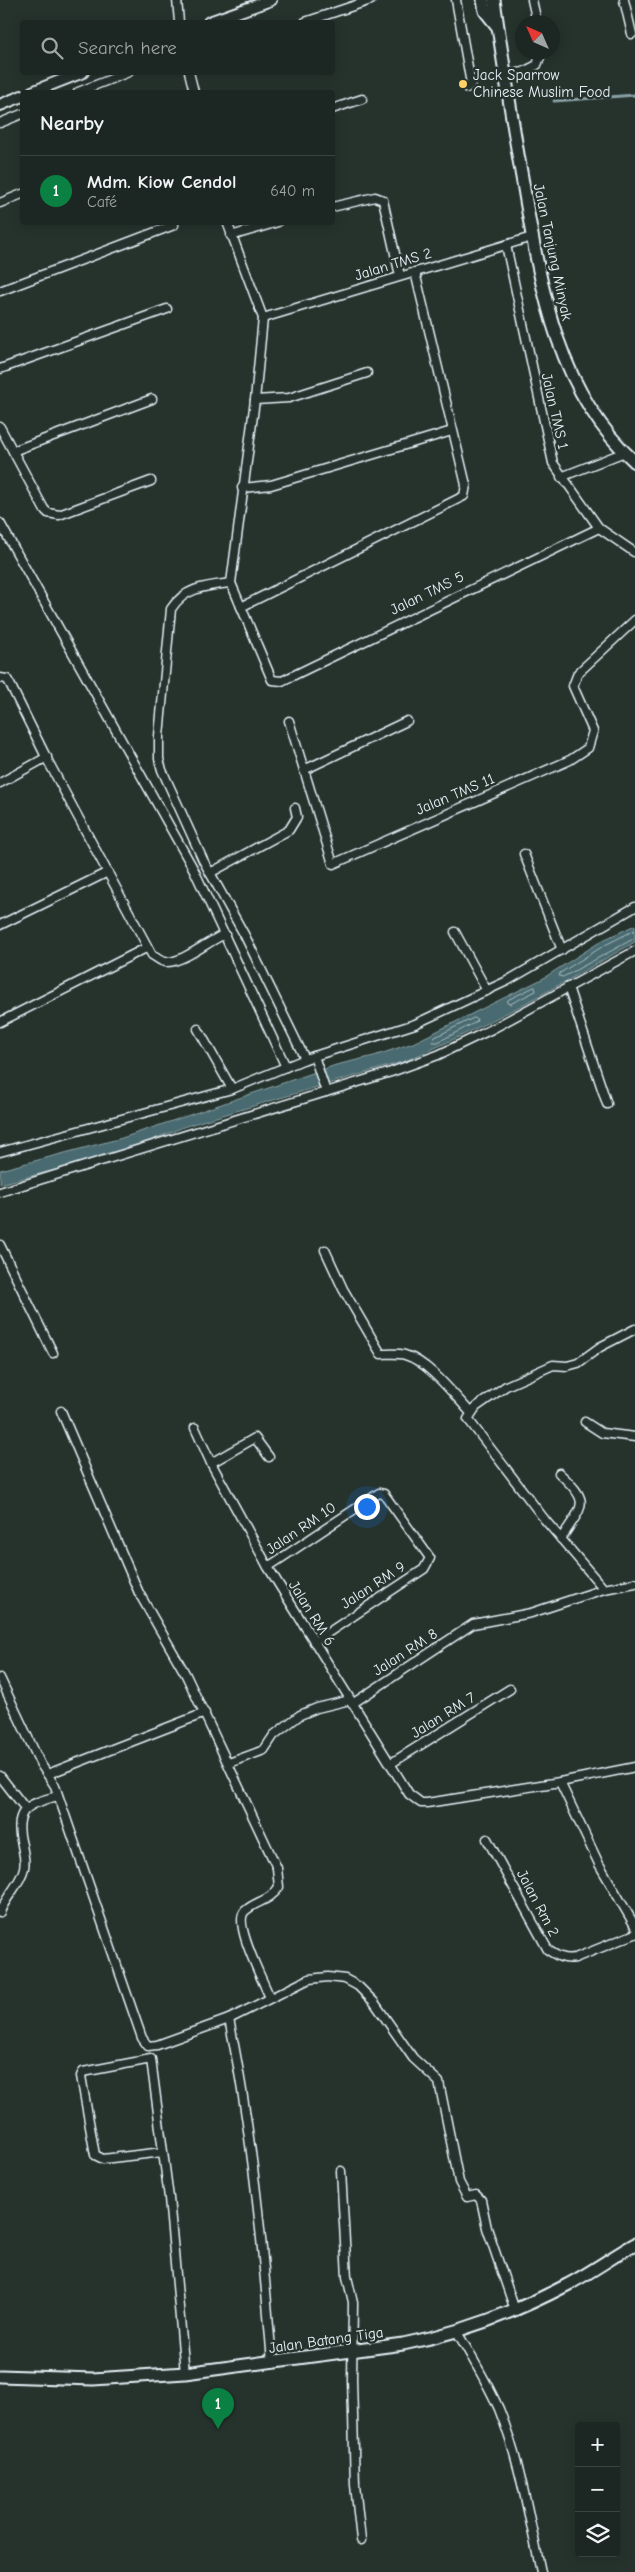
<!DOCTYPE html>
<meta charset="utf-8">
<style>
body{margin:0;font-family:"Comic Neue",sans-serif;background:#252e2a;color:#f1f3f6}
.controls{position:absolute;right:15px;bottom:15px;display:grid;overflow:hidden;border-radius:5px;box-shadow:0 2px 12px #0003}
.controls button{width:45px;height:45px;display:grid;place-items:center;padding:0;border:0;border-bottom:1px solid #3a4340;background:#1c2622;color:#f1f3f6;font:25px sans-serif}
.compass{position:absolute;left:515px;top:15px;width:45px;height:45px;border-radius:50%;background:#1c2622;box-shadow:0 2px 12px #0003;rotate:315deg}
.you{position:absolute;left:366px;top:1506px;width:18px;height:18px;margin:-12px;border:4px solid #fff;border-radius:50%;background:#1a73e8;box-shadow:0 0 0 8px #1a73e833}
.badge{display:grid;place-items:center;width:32px;height:32px;border-radius:50%;background:#0b8043;color:#fff;font-size:16px;font-weight:700}
.pin{position:absolute;translate:-50% -41px;filter:drop-shadow(0 1px 2px #0008)}
.pin::after{content:'';position:absolute;top:26px;width:18px;height:15px;background:inherit;clip-path:polygon(0 0,100% 0,50% 100%)}
.list{margin:0;padding:0;list-style:none}
h2{display:flex;justify-content:space-between;align-items:center;height:65px;margin:0;padding:0 20px;font-size:21px}
h2 small{font-size:16px;font-weight:400;color:#a0a5a5}
.list li{display:grid;grid-template-columns:32px 1fr auto;gap:15px;align-items:center;box-sizing:border-box;height:70px;padding:0 20px;border-top:1px solid #3a4340}
.list b{display:block;font-size:19px;white-space:nowrap}
.list p{margin:0;font-size:16px;white-space:nowrap;color:#a0a5a5}
.list em{font-size:16px;font-style:normal;color:#a0a5a5}
.icon{flex:none;width:28px;height:28px;fill:none;stroke:currentColor;stroke-width:2;stroke-linecap:round;stroke-linejoin:round}
.map{position:relative;flex:none;width:635px;height:2572px;overflow:hidden}
.search{position:absolute;background:#1c2622;box-shadow:0 2px 12px #0003;left:20px;top:20px;width:315px;height:55px;display:flex;align-items:center;gap:12px;box-sizing:border-box;padding:0 18px;border-radius:5px;color:#a0a5a5;font-size:19px}
.panel{position:absolute;background:#1c2622;box-shadow:0 2px 12px #0003;left:20px;top:90px;width:315px;height:135px;border-radius:5px}
.map>svg:first-child{display:block}
</style>
<div class="map">
<svg width="635" height="2572" viewBox="0 0 635 2572">
<rect width="100%" height="100%" fill="#26332d"/>
<filter id="ink" filterUnits="userSpaceOnUse"><feTurbulence type="fractalNoise" baseFrequency=".02" numOctaves="2"/><feDisplacementMap in="SourceGraphic" scale="10" xChannelSelector="R" yChannelSelector="G"/><feConvolveMatrix kernelMatrix="1 2 1 2 8 2 1 2 1" color-interpolation-filters="sRGB"/></filter>
<g filter="url(#ink)">
<path fill="#496b6f" stroke="#89a1a6" d="M635,925V942C560,985 484,1028 405,1061L186,1126L118,1154L0,1184V1170L122,1138L336,1065L374,1056L413,1043L542,979L603,940Z"/>
<g fill="none" stroke-linecap="round" stroke-linejoin="round">
<g stroke="#a8bbc1" stroke-width="1">
<path d="M635,930L605,945L560,973L559,976L563,977L635,938"/>
<path d="M535,987L536,991L510,1004L507,1003L508,1000Z"/>
<path d="M474,1018L477,1019L476,1022L438,1042H433L434,1038Z"/>
</g>
<path stroke="#89a1a6" stroke-width="3" d="M554,101L635,95"/>
<g stroke="#e8f1f8" stroke-width="11">
<g id="minor">
<path d="M177,0L179,22"/>
<path d="M456,0L471,84L467,88"/>
<path d="M532,0L537,22"/>
<path d="M624,0L632,34"/>
<path d="M305,22L371,0"/>
<path d="M189,72L194,92"/>
<path d="M506,75L523,72L537,65L542,52"/>
<path d="M78,92L129,72"/>
<path d="M332,109L362,99"/>
<path d="M0,123L22,114"/>
<path d="M0,203L22,194"/>
<path d="M332,207L375,197L383,200L400,276"/>
<path d="M227,222L263,318L255,400L231,583L272,680L282,681L599,528"/>
<path d="M231,236L278,222"/>
<path d="M506,245L553,463L599,528L634,552"/>
<path d="M0,291L174,225"/>
<path d="M263,318L532,237"/>
<path d="M0,369L167,309"/>
<path d="M255,400L289,398L367,373"/>
<path d="M0,427L44,509L48,513L59,515L151,481"/>
<path d="M13,451L152,399"/>
<path d="M561,477L625,452"/>
<path d="M242,488L271,485L452,431"/>
<path d="M0,523L194,870L286,1067"/>
<path d="M231,583C207,586 185,587 171,609L159,736V759L162,770L203,860L245,936L305,1059"/>
<path d="M241,607L464,496L466,485L415,272"/>
<path d="M0,678L7,679L10,684L48,761L152,955C156,957 161,962 165,962C181,964 210,940 225,934"/>
<path d="M289,721L333,864L570,760L588,748L593,731L573,686L578,673L635,620"/>
<path d="M304,770L407,721"/>
<path d="M0,783L47,757"/>
<path d="M524,854L562,950"/>
<path d="M210,873L289,830L297,817L295,808"/>
<path d="M0,925L108,872"/>
<path d="M455,932L487,991"/>
<path d="M568,987L607,1104"/>
<path d="M0,1022L146,948"/>
<path d="M198,1029L232,1089"/>
<path d="M314,1056L326,1092"/>
<path d="M0,1152L232,1089L305,1059L415,1024L507,981L635,907"/>
<path d="M0,1192L391,1072L438,1055L492,1029L635,951"/>
<path d="M0,1245L53,1353"/>
<path d="M325,1250L343,1289L381,1354C389,1354 398,1353 405,1355C429,1362 454,1395 471,1413"/>
<path d="M61,1411L139,1593L186,1675L277,1868L279,1887C269,1902 257,1900 245,1911C232,1923 264,1982 270,1998"/>
<path d="M585,1422L602,1433L635,1437"/>
<path d="M195,1428L211,1463L268,1567L409,1794L421,1803H427L560,1782L599,1864L635,1926"/>
<path d="M211,1463L255,1438L269,1457"/>
<path d="M559,1473C593,1504 582,1505 561,1539"/>
<path d="M268,1567L379,1493L384,1494L430,1558L424,1569L314,1642"/>
<path d="M604,1589L545,1520L468,1419L476,1407L506,1386L553,1365L567,1366L578,1363L600,1347L635,1329"/>
<path d="M0,1678L40,1763L55,1786L142,2038L148,2046L157,2045L229,2019C252,2132 263,2248 272,2363"/>
<path d="M352,1704L473,1624L531,1613L604,1589L635,1583"/>
<path d="M229,1763L264,1750L274,1735L300,1715L317,1708L350,1700"/>
<path d="M390,1764L510,1689"/>
<path d="M48,1774L205,1713"/>
<path d="M0,1776L25,1808"/>
<path d="M560,1782L635,1767"/>
<path d="M487,1839L548,1950C557,1956 564,1960 575,1958L635,1934"/>
<path d="M0,1912C6,1896 20,1885 24,1868C26,1861 23,1852 22,1845C13,1810 26,1804 58,1796"/>
<path d="M229,2019L309,1979L328,1977L345,1979L358,1986L374,2002L413,2058L439,2082L459,2182L467,2197L476,2195L481,2200L487,2228L515,2310"/>
<path d="M163,2152L103,2159L95,2155L81,2076L83,2072L151,2059L169,2198L185,2373"/>
<path d="M341,2171L347,2277L353,2302L352,2380L355,2485L361,2540"/>
<path d="M457,2332C472,2357 487,2382 499,2409C520,2461 529,2518 541,2572"/>
</g>
</g>
<g stroke="#e8f1f8" stroke-width="14">
<g id="tertiary">
<path d="M209,22L271,0"/>
<path d="M32,92L83,72"/>
<path d="M0,105L22,96"/>
</g>
</g>
<g stroke="#e8f1f8" stroke-width="15">
<g id="secondary">
<path d="M483,0L485,11L497,26"/>
<path d="M494,0C503,61 512,122 523,183C540,283 556,391 635,462"/>
<path d="M0,2376L93,2379L185,2373L403,2344C461,2333 514,2313 567,2285C590,2273 612,2257 635,2244"/>
</g>
</g>
<use href="#minor" stroke="#26332d" stroke-width="8"/>
<use href="#tertiary" stroke="#26332d" stroke-width="10"/>
<use href="#secondary" stroke="#26332d" stroke-width="11"/>
</g>
</g>
<circle fill="#ffd166" stroke="#26332d" stroke-width="2" cx="463" cy="84" r="5"/>
<g text-anchor="middle" dominant-baseline="central" stroke-width="5" stroke-linejoin="round" paint-order="stroke">
<g font-size="15" fill="#e8f1f8" stroke="#26332d" text-anchor="start">
<text x="473" y="75">Jack Sparrow<tspan x="473" dy="17">Chinese Muslim Food</tspan></text>
</g>
<g font-size="15" fill="#e8f1f8" stroke="#26332d">
<text transform="translate(553 252) rotate(78)">Jalan Tanjung Minyak</text>
<text transform="translate(393 264) rotate(-17)">Jalan TMS 2</text>
<text transform="translate(555 411) rotate(77)">Jalan TMS 1</text>
<text transform="translate(427 593) rotate(-26)">Jalan TMS 5</text>
<text transform="translate(455 794) rotate(-23)">Jalan TMS 11</text>
<text transform="translate(301 1528) rotate(-34)">Jalan RM 10</text>
<text transform="translate(373 1585) rotate(-33)">Jalan RM 9</text>
<text transform="translate(312 1613) rotate(58)">Jalan RM 6</text>
<text transform="translate(405 1652) rotate(-33)">Jalan RM 8</text>
<text transform="translate(443 1715) rotate(-32)">Jalan RM 7</text>
<text transform="translate(538 1903) rotate(62)">Jalan Rm 2</text>
<text transform="translate(326 2340) rotate(-8)">Jalan Batang Tiga</text>
</g>
</g>
</svg>
<div class="controls">
<button>+</button>
<button>−</button>
<button><svg class="icon" aria-label="layers" viewBox="0 0 24 24"><path d="M12 4l9 5-9 5-9-5zM3 14l9 5 9-5"/></svg></button>
</div>
<svg class="compass" viewBox="-18 -18 36 36"><path d="M0-13l5 13h-10z" fill="#e53935"/><path d="M0 13l5-13h-10z" fill="#a0a5a5"/></svg>
<div class="you"></div>
<div class="pin badge" style="left:218px;top:2429px">1</div>
<div class="search"><svg class="icon" aria-label="search" viewBox="0 0 24 24"><circle cx="10" cy="10" r="6"/><path d="M15 15l6 6"/></svg>Search here</div>
<section class="panel">
<h2>Nearby<small></small></h2>
<ul class="list">
<li><span class="badge">1</span><div><b>Mdm. Kiow Cendol</b><p>Café</p></div><em>640 m</em></li>
</ul>
</section>
</div>
